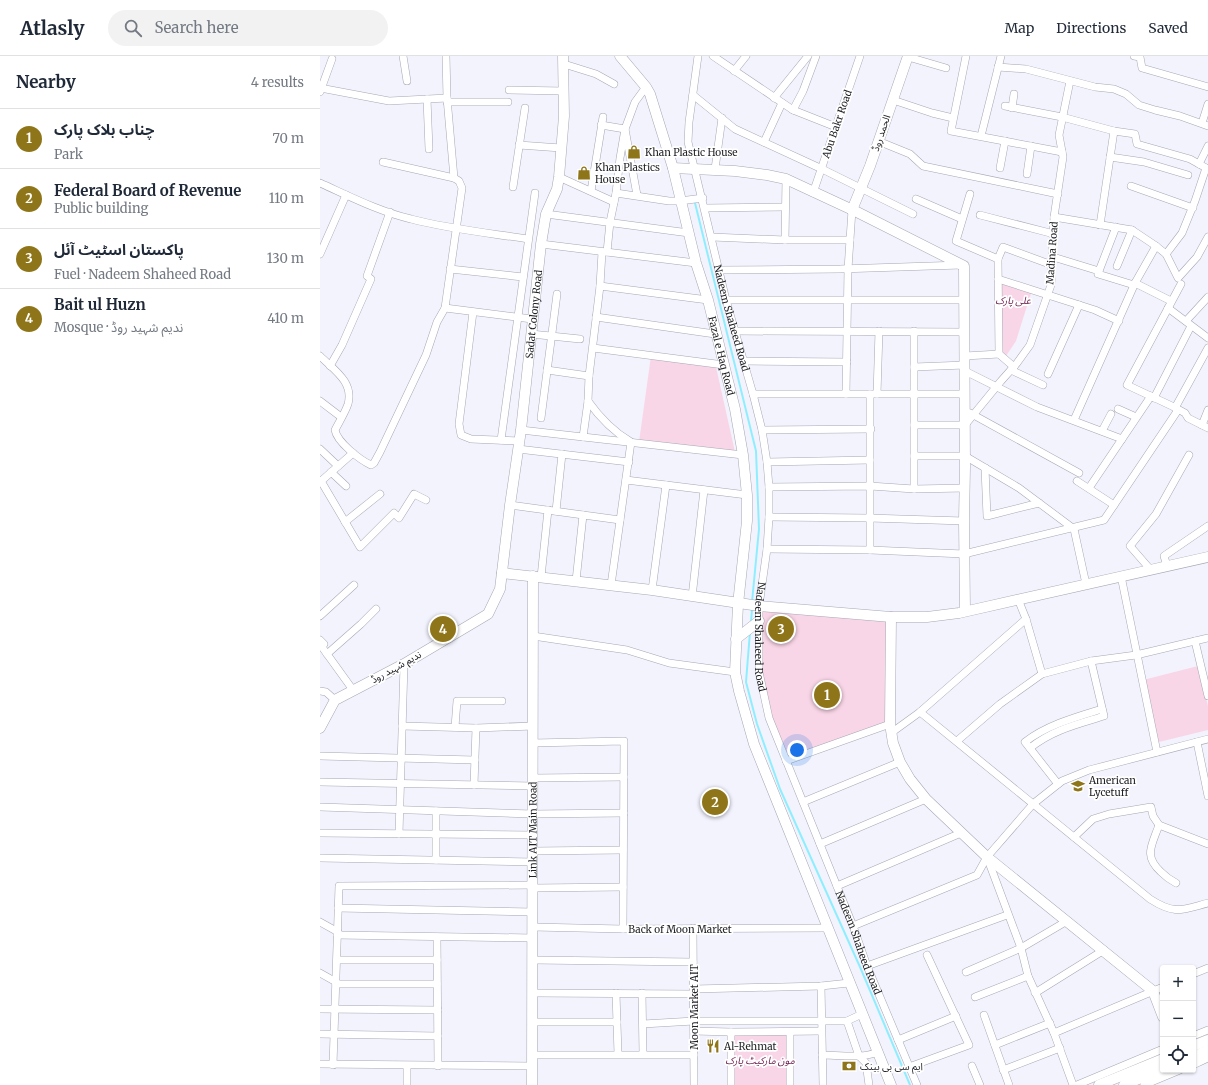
<!DOCTYPE html>
<meta charset="utf-8">
<style>
body{margin:0;font-family:Merriweather,"Noto Sans Arabic",serif;background:#f2f2f3;color:#1f2937}
.controls{position:absolute;right:12px;bottom:12px;display:grid;overflow:hidden;border-radius:4px;box-shadow:0 1px 3px #0004}
.controls button{width:36px;height:36px;display:grid;place-items:center;padding:0;border:0;border-bottom:1px solid #e0e1e3;background:#fff;color:#1f2937;font:20px sans-serif}
.you{position:absolute;left:477px;top:694px;width:14px;height:14px;margin:-10px;border:3px solid #fff;border-radius:50%;background:#1a73e8;box-shadow:0 0 0 6px #1a73e833}
.badge{display:grid;place-items:center;width:26px;height:26px;border-radius:50%;background:#8f751a;color:#fff;font-size:13px;font-weight:700}
.pin{position:absolute;translate:-50% -50%;border:2px solid #fff;box-shadow:0 1px 4px #0006}
.list{margin:0;padding:0;list-style:none}
h2{display:flex;justify-content:space-between;align-items:center;height:52px;margin:0;padding:0 16px;font-size:17px}
h2 small{font-size:13px;font-weight:400;color:#747a83}
.list li{display:grid;grid-template-columns:26px 1fr auto;gap:12px;align-items:center;box-sizing:border-box;height:60px;padding:0 16px;border-top:1px solid #e0e1e3}
.list b{display:block;font-size:15px;white-space:nowrap}
.list p{margin:0;font-size:13px;white-space:nowrap;color:#747a83}
.list em{font-size:13px;font-style:normal;color:#747a83}
.icon{flex:none;width:22px;height:22px;fill:none;stroke:currentColor;stroke-width:2;stroke-linecap:round;stroke-linejoin:round}
.map{position:relative;flex:none;width:888px;height:1029px;overflow:hidden}
header{display:flex;align-items:center;gap:24px;box-sizing:border-box;height:56px;padding:0 20px;background:#fff;border-bottom:1px solid #e0e1e3}
header strong{font-size:19px}
nav{display:flex;gap:22px;margin-inline-start:auto;font-size:14px}
.search{width:280px;height:36px;background:#f2f2f3;display:flex;align-items:center;gap:10px;box-sizing:border-box;padding:0 14px;border-radius:22px;color:#747a83;font-size:15px}
main{display:flex}
aside{flex:1;background:#fff}
.map>svg:first-child{display:block}
</style>
<header>
<strong>Atlasly</strong>
<div class="search"><svg class="icon" aria-label="search" viewBox="0 0 24 24"><circle cx="10" cy="10" r="6"/><path d="M15 15l6 6"/></svg>Search here</div>
<nav><a>Map</a><a>Directions</a><a>Saved</a></nav>
</header>
<main>
<aside>
<h2>Nearby<small>4 results</small></h2>
<ul class="list">
<li><span class="badge">1</span><div><b>چناب بلاک پارک</b><p>Park</p></div><em>70 m</em></li>
<li><span class="badge">2</span><div><b>Federal Board of Revenue</b><p>Public building</p></div><em>110 m</em></li>
<li><span class="badge">3</span><div><b>پاکستان اسٹیٹ آئل</b><p>Fuel · Nadeem Shaheed Road</p></div><em>130 m</em></li>
<li><span class="badge">4</span><div><b>Bait ul Huzn</b><p>Mosque · ندیم شہید روڈ</p></div><em>410 m</em></li>
</ul>
</aside>
<div class="map">
<svg width="888" height="1029" viewBox="0 0 888 1029">
<rect width="100%" height="100%" fill="#f2f3fd"/>
<g fill="#f9d6e7">
<path d="M678,221L712,234L696,285L684,303L679,298Z"/>
<path d="M331,300L396,311L415,396L319,386Z"/>
<path d="M439,550L571,561L570,668L466,705L449,662L439,616Z"/>
<path d="M878,610L888,650V674L839,686L823,624Z"/>
<path d="M413,979H467V1029H412Z"/>
</g>
<g fill="none" stroke-linecap="round" stroke-linejoin="round">
<g stroke="#8feefe" stroke-width="2">
<path d="M375,147L436,395L439,473L432,546"/>
<path d="M431,566L432,553"/>
<path d="M430,576L426,626L437,668L460,733L540,911L590,1029"/>
</g>
<g stroke="#a6a8b4" stroke-width="8">
<g id="street">
<path d="M83,0L87,25"/>
<path id="s1" d="M378,0L369,66L368,86L406,244L433,338L442,374L447,406L449,431V461L447,493L439,550V616L449,662L533,870L547,910L597,1029"/>
<path d="M393,0L473,54L516,71"/>
<path d="M646,0L631,75L742,96"/>
<path d="M814,0L820,1L822,12L888,31"/>
<path d="M588,1L626,12"/>
<path d="M244,8L276,18L294,28"/>
<path d="M678,11L706,13L775,31L794,33L806,38L819,49L835,54L860,60L888,70"/>
<path d="M414,15L426,0"/>
<path d="M0,32L69,45L127,42L126,0"/>
<path d="M189,34L244,35"/>
<path d="M0,36L12,3"/>
<path d="M373,39L415,73L502,113L593,158"/>
<path d="M454,42L488,0"/>
<path d="M107,43L109,93"/>
<path d="M573,44L612,57L633,62"/>
<path d="M127,46H188"/>
<path d="M685,50L742,61L794,75L780,169"/>
<path d="M692,52L694,38"/>
<path d="M473,54L483,35L496,0"/>
<path d="M882,67L888,48"/>
<path d="M281,69L305,73L317,139"/>
<path d="M794,75L815,78L817,88L870,103L888,113"/>
<path d="M661,80L681,0"/>
<path d="M558,85L590,98L603,110L738,138"/>
<path d="M444,86L462,47"/>
<path d="M199,89L241,92"/>
<path d="M790,101L824,106L868,119"/>
<path d="M63,106L134,122"/>
<path d="M879,108L888,90"/>
<path d="M680,112L685,85"/>
<path d="M395,113L402,62"/>
<path d="M707,118L711,90"/>
<path d="M239,121L294,146"/>
<path d="M0,127C29,140 60,156 91,163C129,173 169,177 208,183"/>
<path d="M811,130L873,152"/>
<path d="M193,131L205,52"/>
<path d="M271,135L283,61"/>
<path d="M296,137L349,145H360L383,142"/>
<path d="M493,137L540,0"/>
<path d="M650,138L636,185L678,203L679,298L694,311"/>
<path d="M596,143L642,163"/>
<path d="M385,152L465,151"/>
<path d="M226,158L369,177"/>
<path d="M660,159L734,178"/>
<path d="M734,161L812,174L836,190"/>
<path d="M392,181L465,184H530"/>
<path d="M465,184L466,123"/>
<path d="M221,188L376,207"/>
<path d="M287,196L290,166L296,137L300,102L305,73L315,46L326,31"/>
<path d="M0,198L26,139"/>
<path d="M846,198L862,177L875,145L886,112"/>
<path d="M733,201L779,215L796,171"/>
<path d="M678,203L683,191L732,209"/>
<path d="M797,210L812,174"/>
<path d="M130,213L203,221"/>
<path d="M399,214L520,213L641,209"/>
<path d="M779,215L778,218L814,229"/>
<path d="M678,223L775,254L799,265"/>
<path d="M815,227L851,245"/>
<path d="M861,228L807,329L854,351L865,357L868,362L888,372"/>
<path d="M280,230L388,244"/>
<path d="M406,244H644"/>
<path d="M125,252L212,263"/>
<path d="M848,252L888,282"/>
<path d="M153,256L139,368L141,379L151,383L199,385"/>
<path d="M276,261L395,278"/>
<path d="M866,265L888,241"/>
<path d="M415,275L644,276"/>
<path d="M594,275V433"/>
<path d="M211,278L260,283"/>
<path d="M273,292L404,309"/>
<path d="M0,300C14,314 34,326 28,348C25,357 19,366 15,374C17,386 40,404 51,409L54,407L60,396L106,299L117,266L125,252L142,132L139,125L134,122L127,42"/>
<path d="M645,300L679,298"/>
<path d="M424,305L527,306"/>
<path d="M10,310L22,289L51,223L47,220L70,156"/>
<path d="M594,311L645,309"/>
<path d="M227,314L269,320"/>
<path d="M691,314L723,329"/>
<path d="M645,315L717,351L802,383"/>
<path d="M728,318L759,249"/>
<path d="M433,338H644"/>
<path d="M526,338L528,213L532,154"/>
<path d="M557,338L559,275"/>
<path d="M834,342L871,270"/>
<path d="M0,345L21,361"/>
<path d="M268,345C280,362 294,376 311,386L291,529"/>
<path d="M855,352L888,292"/>
<path d="M798,353L816,361"/>
<path d="M650,357L759,417"/>
<path d="M221,362L237,238"/>
<path d="M754,364L815,227L836,190L846,198L858,222L877,201L888,181"/>
<path d="M594,369H645L681,325L697,307L710,289L731,229L734,161L743,101L739,79L750,25"/>
<path d="M882,369L888,354"/>
<path d="M201,374L423,399"/>
<path d="M442,374L551,373"/>
<path d="M782,375L791,358"/>
<path d="M263,381L268,345L269,320L280,230L282,196"/>
<path d="M181,384L215,137"/>
<path d="M0,393L18,410"/>
<path d="M198,393L309,406"/>
<path d="M594,400H645L699,432L754,473L766,528"/>
<path d="M447,406L550,404"/>
<path d="M665,412L667,460L719,447"/>
<path d="M11,416L26,430"/>
<path d="M306,424L427,439"/>
<path d="M1,425L40,491L74,457L79,462L94,438L106,444"/>
<path d="M757,425L794,449"/>
<path d="M0,426L33,397"/>
<path d="M449,431L550,430L594,433L645,432"/>
<path d="M769,432L831,340"/>
<path d="M190,449L300,464"/>
<path d="M236,455L242,398"/>
<path d="M449,461L549,462L644,465"/>
<path d="M25,466L60,438"/>
<path d="M447,493L550,494L644,498L784,464L858,354"/>
<path d="M550,494V338"/>
<path d="M847,510L844,500L888,470"/>
<path d="M830,513L810,490L836,458L869,399"/>
<path d="M801,520L837,696"/>
<path d="M221,521L228,454"/>
<path d="M256,525L263,459"/>
<path d="M332,534L346,429"/>
<path d="M372,541L384,434"/>
<path d="M698,543L706,563L722,618"/>
<path d="M0,560L34,529"/>
<path d="M213,580L307,594L349,607L415,616"/>
<path d="M0,584L4,588L2,591L33,634"/>
<path d="M875,585L888,640"/>
<path d="M7,598L41,568L56,553"/>
<path d="M0,635L6,636L15,644"/>
<path d="M600,656L830,843C855,859 861,854 888,847"/>
<path d="M82,670L156,672L213,670"/>
<path d="M135,671L137,645H182"/>
<path d="M571,677L600,656L706,563"/>
<path d="M637,685L680,648L722,618L771,605L816,599L888,582"/>
<path d="M877,686L888,740"/>
<path d="M213,687L304,685L303,873"/>
<path d="M710,692C732,674 758,668 784,660L771,605"/>
<path d="M0,700L155,704"/>
<path d="M466,705L570,668"/>
<path d="M213,722L304,721"/>
<path d="M0,726L213,730"/>
<path d="M738,728L705,686C727,669 756,661 782,653"/>
<path d="M154,729L156,672"/>
<path d="M483,746L580,706"/>
<path d="M0,751L213,758L304,757"/>
<path d="M116,755V804"/>
<path d="M839,769C832,789 823,800 841,816C846,821 850,824 856,827"/>
<path d="M0,777L213,779"/>
<path d="M79,778L84,608"/>
<path d="M754,781L773,763L789,758L831,751L833,760L839,769L888,788"/>
<path d="M500,788L606,743"/>
<path d="M213,795L303,794"/>
<path d="M667,801L701,892L708,920L734,977L753,1029"/>
<path d="M0,802L213,806"/>
<path d="M517,830L641,777"/>
<path d="M213,832L303,831"/>
<path d="M18,852L213,856"/>
<path d="M0,866L18,876"/>
<path d="M533,870L657,819L667,801L713,748L742,725L769,714L888,683"/>
<path d="M213,871L303,873L507,872"/>
<path d="M373,872L374,1029"/>
<path d="M17,879L213,882"/>
<path d="M117,881L118,1010"/>
<path d="M17,904H117"/>
<path d="M213,904L373,906"/>
<path d="M547,910L687,859"/>
<path d="M646,916L701,892L747,865"/>
<path d="M0,917L16,926"/>
<path d="M873,918L888,912"/>
<path d="M16,928H117"/>
<path d="M501,930L503,1029"/>
<path d="M374,933L501,930L529,927"/>
<path d="M213,937L374,938"/>
<path d="M296,937L298,998"/>
<path d="M322,937L323,998"/>
<path d="M715,937L784,894"/>
<path d="M655,941L708,920"/>
<path d="M0,953L118,954"/>
<path d="M664,959L689,1029"/>
<path d="M527,965L539,1000L546,1007L549,1029"/>
<path d="M213,966H297"/>
<path d="M323,968L374,965H527L542,958"/>
<path d="M374,975L411,976L501,975"/>
<path d="M470,976V1029"/>
<path d="M734,977L843,931"/>
<path d="M0,978L118,980"/>
<path d="M873,980L888,974"/>
<path d="M578,984L636,960"/>
<path d="M675,989L730,967"/>
<path d="M213,999H374"/>
<path d="M502,999C517,999 544,1003 557,996"/>
<path d="M0,1008L212,1010"/>
<path d="M13,1009L19,830L213,829"/>
<path d="M873,1009L888,1002"/>
<path d="M87,1010V1029"/>
<path d="M652,1010L660,1029"/>
<path d="M589,1011L649,989L607,899"/>
<path d="M683,1014L740,992"/>
<path d="M411,1029V976"/>
<path d="M757,1029L843,993"/>
<path d="M824,1029L860,1014"/>
</g>
</g>
<g stroke="#a6a8b4" stroke-width="11">
<g id="secondary">
<path id="s2" d="M300,0L326,31L330,38L353,112L376,207L388,244L415,353L423,399L427,439V465L418,548L415,616L419,635L434,688L571,1029"/>
<path d="M353,112L415,115L447,119L466,123L537,156L644,210L645,411L644,465L645,555"/>
<path d="M532,154L550,110L588,0"/>
<path d="M182,517L332,534L439,550L571,561H607L639,557L888,501"/>
<path d="M571,561L570,668L573,687L580,706L590,723L606,743L667,801L833,935L843,961"/>
<path d="M416,583L439,565"/>
<path id="s3" d="M0,672L15,644L84,608L168,558L180,533L190,449L201,374L221,188L226,158L237,133L239,121L244,60L243,0"/>
<path d="M873,990L888,984"/>
<path d="M873,1001L888,994"/>
<path id="s4" d="M212,1029L213,520"/>
<path d="M779,1029L843,1003"/>
<path d="M804,1029L843,1013"/>
</g>
</g>
<use href="#street" stroke="#fff" stroke-width="7"/>
<use href="#secondary" stroke="#fff" stroke-width="10"/>
</g>
<defs>
<g id="shop-bare" transform="scale(1.08)"><path d="M-5-2.5h2.3a2.7 3.5 0 0 1 5.4 0H5L5.5 6h-11ZM-1.5-2.5h3a1.5 2.3 0 0 0-3 0Z" fill="#8f751a" stroke="#fff" stroke-width="2.5" paint-order="stroke"/></g>
<g id="school-bare" transform="scale(1.08)"><path d="M0-5L7-2L0 1L-7-2ZM-4 1L0 2.5L4 1V4Q0 6-4 4Z" fill="#8f751a" stroke="#fff" stroke-width="2.5" paint-order="stroke"/></g>
<g id="restaurant-bare" transform="scale(1.08)"><path d="M-5-6h1v4h1v-4h1v4h1v-4h1v5L-1.5 .5V6h-2V.5L-5-1ZM5-6V6H3V1.5H1.5Q1.5-4 5-6Z" fill="#8f751a" stroke="#fff" stroke-width="2.5" paint-order="stroke"/></g>
<g id="bank-bare" transform="scale(1.08)"><path d="M-6-4H6V4H-6ZM0-2.3a2.3 2.3 0 1 0 0 4.6a2.3 2.3 0 1 0 0-4.6Z" fill="#8f751a" stroke="#fff" stroke-width="2.5" paint-order="stroke"/></g>
</defs>
<g fill-rule="evenodd">
<use href="#shop-bare" x="314" y="96"/>
<use href="#shop-bare" x="264" y="117"/>
<use href="#school-bare" x="758" y="730"/>
<use href="#restaurant-bare" x="393" y="990"/>
<use href="#bank-bare" x="529" y="1010"/>
</g>
<g text-anchor="middle" dominant-baseline="central" stroke-width="3.5" stroke-linejoin="round" paint-order="stroke">
<g font-size="10" fill="#1f2024" stroke="#fff">
<text transform="translate(517 68) rotate(-71)">Abu Bakr Road</text>
<text transform="translate(561 77) rotate(-71)">الحمد روڈ</text>
<text transform="translate(732 197) rotate(-86)">Madina Road</text>
<text stroke="none"><textPath href="#s3" startOffset="512">Sadat Colony Road</textPath></text>
<text stroke="none"><textPath href="#s1" startOffset="268">Nadeem Shaheed Road</textPath></text>
<text stroke="none"><textPath href="#s2" startOffset="320">Fazal e Haq Road</textPath></text>
<text stroke="none"><textPath href="#s1" startOffset="592">Nadeem Shaheed Road</textPath></text>
<text transform="translate(76 611) rotate(-29)">ندیم شہید روڈ</text>
<text stroke="none"><textPath href="#s4" startOffset="255">Link AIT Main Road</textPath></text>
<text x="360" y="873">Back of Moon Market</text>
<text stroke="none"><textPath href="#s1" startOffset="916">Nadeem Shaheed Road</textPath></text>
<text transform="translate(374 951) rotate(-90)">Moon Market AIT</text>
</g>
<g font-size="10" fill="#1f2024" stroke="#fff" text-anchor="start">
<text x="325" y="96">Khan Plastic House</text>
<text x="275" y="111">Khan Plastics<tspan x="275" dy="12">House</tspan></text>
<text x="769" y="724">American<tspan x="769" dy="12">Lycetuff</tspan></text>
<text x="404" y="990">Al-Rehmat</text>
<text x="540" y="1010">ایم سی بی بینک</text>
</g>
<g font-size="10" font-style="italic" fill="#6c1d4d" stroke="#fff">
<text x="693" y="244">علی پارک</text>
<text x="440" y="1004">مون مارکیٹ پارک</text>
</g>
</g>
</svg>
<div class="controls">
<button>+</button>
<button>−</button>
<button><svg class="icon" aria-label="locate" viewBox="0 0 24 24"><circle cx="12" cy="12" r="6"/><path d="M12 2v4M12 18v4M2 12h4M18 12h4"/></svg></button>
</div>
<div class="you"></div>
<div class="pin badge" style="left:507px;top:639px">1</div>
<div class="pin badge" style="left:395px;top:746px">2</div>
<div class="pin badge" style="left:461px;top:573px">3</div>
<div class="pin badge" style="left:123px;top:573px">4</div>
</div>
</main>
